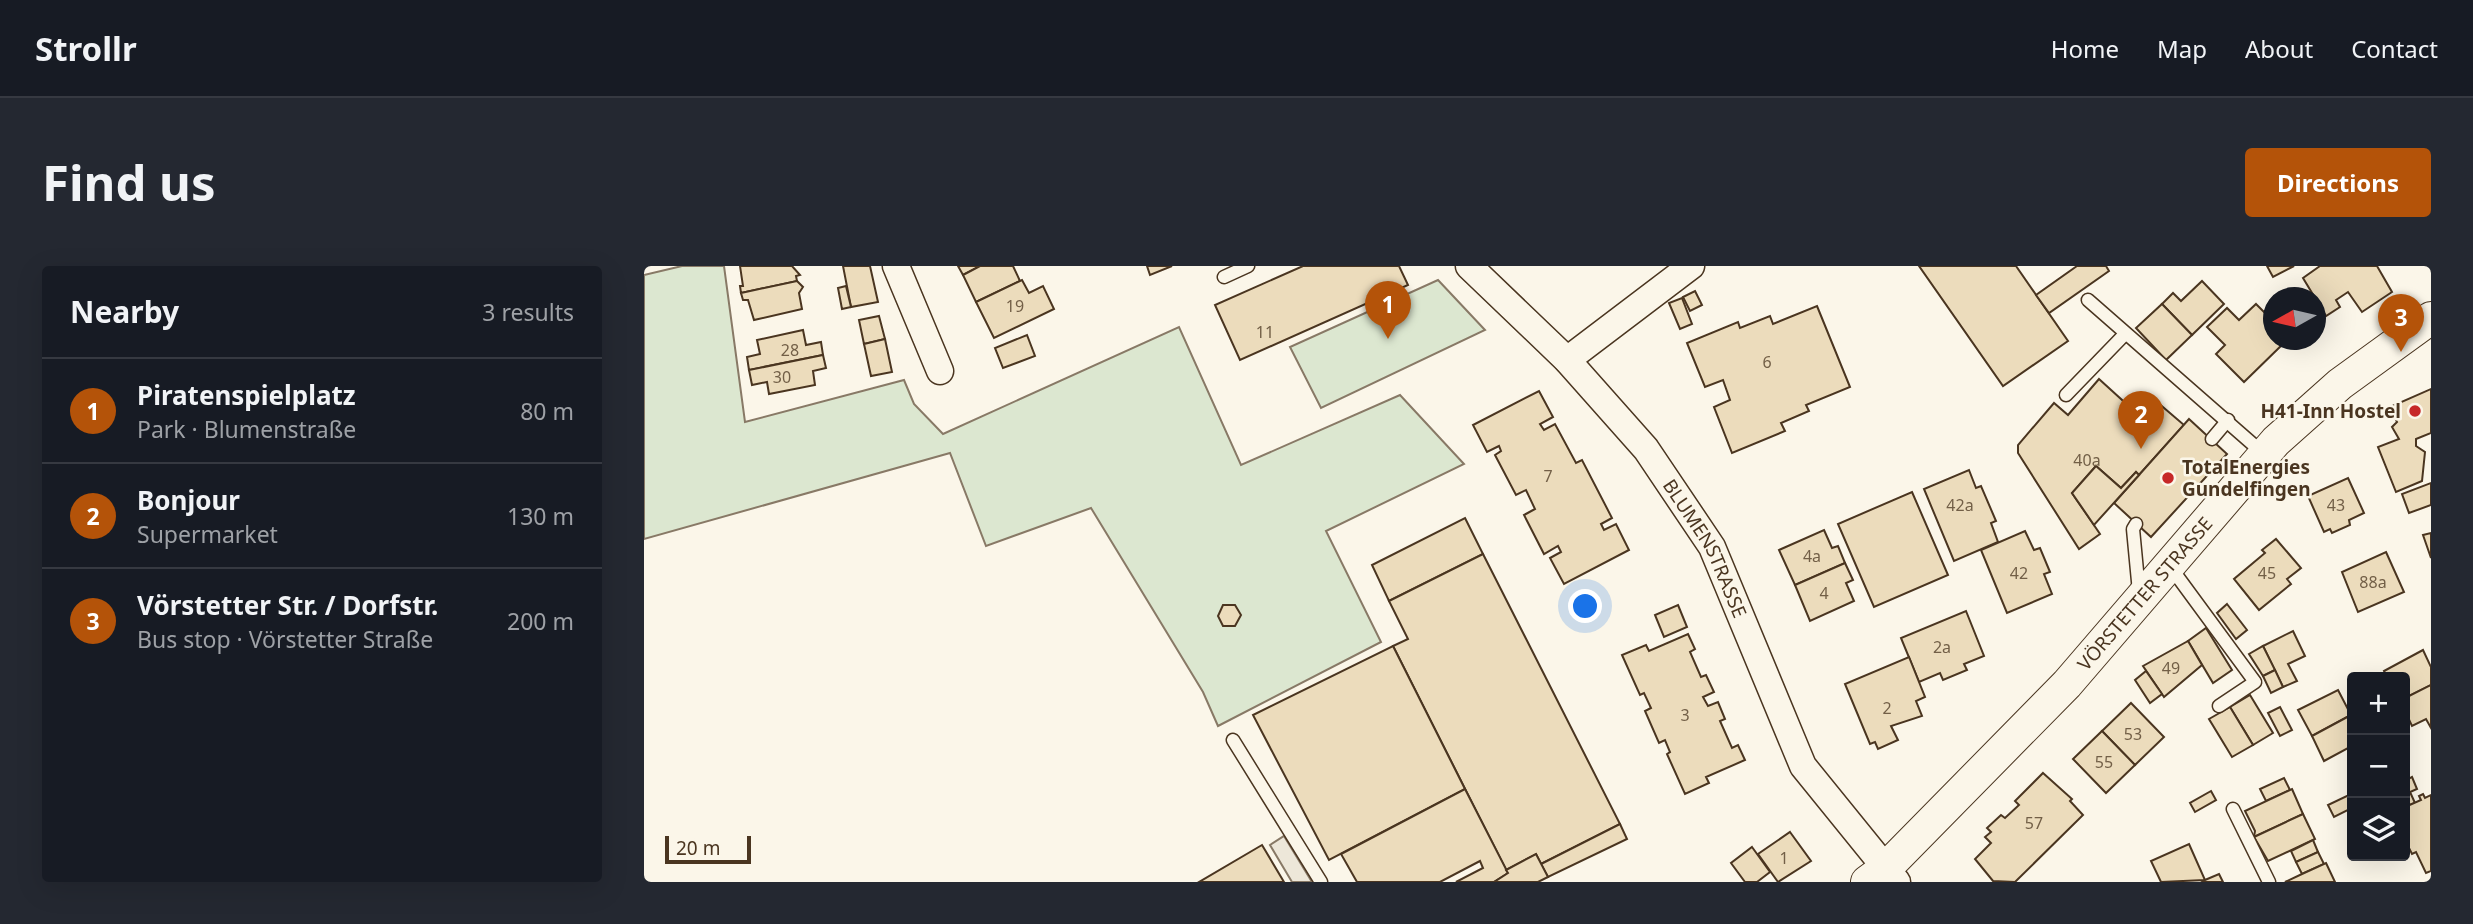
<!DOCTYPE html>
<meta charset="utf-8">
<style>
body{margin:0;font-family:"Noto Sans",sans-serif;background:#242831;color:#f1f3f6}
.controls{position:absolute;right:21px;bottom:21px;display:grid;overflow:hidden;border-radius:7px;box-shadow:0 7px 28px #0002}
.controls button{width:63px;height:63px;display:grid;place-items:center;padding:0;border:0;border-bottom:2px solid #363941;background:#171b24;color:#f1f3f6;font:35px sans-serif}
.compass{position:absolute;left:1619px;top:21px;width:63px;height:63px;border-radius:50%;background:#171b24;box-shadow:0 7px 28px #0002;rotate:262deg}
.scale{position:absolute;left:21px;bottom:18px;width:86px;box-sizing:border-box;padding-left:7px;border:4px solid #4a3520;border-top:0;font-size:19px;line-height:24px;white-space:nowrap;color:#4a3520;-webkit-text-stroke:5px #fbf6e9;paint-order:stroke}
.you{position:absolute;left:942px;top:341px;width:24px;height:24px;margin:-18px;border:5px solid #fff;border-radius:50%;background:#1a73e8;box-shadow:0 0 0 10px #1a73e833}
.badge{display:grid;place-items:center;width:46px;height:46px;border-radius:50%;background:#b45309;color:#fff;font-size:23px;font-weight:700}
.pin{position:absolute;translate:-50% -58px;filter:drop-shadow(0 2px 4px #0008)}
.pin::after{content:'';position:absolute;top:37px;width:24px;height:21px;background:inherit;clip-path:polygon(0 0,100% 0,50% 100%)}
.list{margin:0;padding:0;list-style:none}
h2{display:flex;justify-content:space-between;align-items:center;height:91px;margin:0;padding:0 28px;font-size:30px}
h2 small{font-size:23px;font-weight:400;color:#9ea1a6}
.list li{display:grid;grid-template-columns:46px 1fr auto;gap:21px;align-items:center;box-sizing:border-box;height:105px;padding:0 28px;border-top:2px solid #363941}
.list b{display:block;font-size:26px;white-space:nowrap}
.list p{margin:0;font-size:23px;white-space:nowrap;color:#9ea1a6}
.list em{font-size:23px;font-style:normal;color:#9ea1a6}
.icon{flex:none;width:38px;height:38px;fill:none;stroke:currentColor;stroke-width:2;stroke-linecap:round;stroke-linejoin:round}
.map{position:relative;flex:none;width:1787px;height:616px;overflow:hidden;border-radius:7px}
header{display:flex;align-items:center;gap:42px;box-sizing:border-box;height:98px;padding:0 35px;background:#171b24;border-bottom:2px solid #363941}
header strong{font-size:33px}
nav{display:flex;gap:38px;margin-inline-start:auto;font-size:24px}
.intro{display:flex;align-items:center;justify-content:space-between;box-sizing:border-box;height:168px;padding:0 42px}
h1{margin:0;font-size:49px}
.button{padding:18px 32px;border-radius:7px;background:#b45309;color:#fff;font-size:24px;font-weight:700}
main{display:flex;gap:42px;padding:0 42px}
aside{flex:1;background:#171b24;border-radius:7px;box-shadow:0 7px 28px #0002}
.map>svg:first-child{display:block}
</style>
<header>
<strong>Strollr</strong>
<nav><a>Home</a><a>Map</a><a>About</a><a>Contact</a></nav>
</header>
<div class="intro"><h1>Find us</h1><a class="button">Directions</a></div>
<main>
<aside>
<h2>Nearby<small>3 results</small></h2>
<ul class="list">
<li><span class="badge">1</span><div><b>Piratenspielplatz</b><p>Park · Blumenstraße</p></div><em>80 m</em></li>
<li><span class="badge">2</span><div><b>Bonjour</b><p>Supermarket</p></div><em>130 m</em></li>
<li><span class="badge">3</span><div><b>Vörstetter Str. / Dorfstr.</b><p>Bus stop · Vörstetter Straße</p></div><em>200 m</em></li>
</ul>
</aside>
<div class="map">
<svg width="1787" height="616" viewBox="0 0 1787 616">
<rect width="100%" height="100%" fill="#fbf6e9"/>
<g fill="#dce7d0" stroke="#887966" stroke-width="2">
<path d="M38,0H80L101,156L260,114L270,138L299,168L535,61L597,199L756,129L820,198L682,265L737,376L574,460L559,426L447,242L342,280L306,187L0,273V9Z"/>
<path d="M794,14L841,64L677,142L646,81Z"/>
</g>
<path fill="#ede7d9" stroke="#887966" stroke-width="2" d="M640,570L668,616H648L626,579Z"/>
<g fill="#ecdcbc" stroke="#4a3520" stroke-width="2">
<path d="M96,0H148L156,9L152,10L153,15L97,27L96,20H99Z"/>
<path d="M199,0H226L234,36L207,41Z"/>
<path d="M314,0H336L319,9Z"/>
<path d="M336,0H369L376,15L332,36L319,9Z"/>
<path d="M503,0H528L506,9Z"/>
<path d="M659,0H755L764,19L596,94L571,39Z"/>
<path d="M1275,0H1372L1424,75L1359,120Z"/>
<path d="M1433,0H1462L1465,5L1405,47L1392,29Z"/>
<path d="M1623,0H1650L1629,11Z"/>
<path d="M1676,0H1733L1748,26L1718,46L1704,26L1692,34L1696,41L1682,50L1659,12Z"/>
<path d="M378,14L385,27L399,20L410,43L350,72L332,36Z"/>
<path d="M153,15L159,21L155,27L158,43L110,54L104,34H99L97,27Z"/>
<path d="M1558,15L1580,38L1548,69L1518,38L1529,27L1537,35Z"/>
<path d="M202,20L207,41L198,43L194,22Z"/>
<path d="M1051,25L1058,39L1046,45L1039,31Z"/>
<path d="M1038,32L1048,58L1036,63L1025,37Z"/>
<path d="M1518,38L1548,69L1522,94L1492,62Z"/>
<path d="M1612,38L1630,56V74H1643L1600,116L1572,88L1581,79L1563,61L1583,42L1595,54Z"/>
<path d="M1173,40L1206,121L1162,139L1165,145L1137,157L1141,165L1088,187L1070,141L1086,134L1079,114L1061,121L1043,77L1094,56L1096,62L1126,50L1129,58Z"/>
<path d="M235,50L241,73L220,78L215,54Z"/>
<path d="M159,64L162,79L177,76L179,89L105,104L103,91L116,88L113,74Z"/>
<path d="M383,69L391,90L359,102L351,82Z"/>
<path d="M241,73L248,106L227,110L220,78Z"/>
<path d="M179,89L182,102L169,105L171,119L125,128L123,116L108,119L105,104Z"/>
<path d="M1455,113L1499,153L1513,136L1540,159L1495,209L1492,206L1477,222L1452,200L1428,227L1456,268L1435,283L1374,187V179L1410,137L1424,149Z"/>
<path d="M1787,123V167L1772,173V180L1781,186L1778,215L1752,226L1734,181L1755,173L1748,161L1753,156L1746,141Z"/>
<path d="M895,125L909,151L896,158L900,164L911,158L932,197L938,194L968,252L957,258L960,264L972,258L985,284L920,318L906,292L917,286L914,280L900,288L880,249L891,243L882,224L872,229L851,189L857,185L855,180L843,186L829,159Z"/>
<path d="M1545,153L1583,188L1507,271L1470,237Z"/>
<path d="M1452,200L1477,222L1492,206L1495,209L1450,259L1428,227Z"/>
<path d="M1325,204L1332,222L1337,220L1352,255L1347,257L1354,276L1310,295L1280,223Z"/>
<path d="M1704,212L1720,247L1705,254L1706,259L1688,267L1686,263L1680,266L1664,230Z"/>
<path d="M1787,217V239L1765,247L1758,228Z"/>
<path d="M1268,226L1304,309L1230,341L1194,258Z"/>
<path d="M821,252L839,288L745,335L728,299Z"/>
<path d="M1180,264L1188,282L1194,280L1201,297L1151,319L1135,284Z"/>
<path d="M1381,265L1390,284L1396,282L1406,306L1400,308L1408,328L1363,347L1337,284Z"/>
<path d="M1787,267V292L1779,269Z"/>
<path d="M1632,273L1657,302L1643,313L1647,318L1615,344L1590,313L1621,287L1618,284Z"/>
<path d="M1742,286L1760,326L1714,346L1698,306Z"/>
<path d="M839,288L976,558L897,598L892,588L862,604L749,380L764,373L745,335Z"/>
<path d="M1201,297L1209,314L1202,317L1210,335L1166,355L1151,319Z"/>
<path d="M1583,338L1603,364L1592,373L1573,347Z"/>
<path d="M579,339H591L597,349L591,360H579L574,350Z"/>
<path d="M1034,339L1043,361L1020,371L1011,349Z"/>
<path d="M1322,345L1340,390L1320,398L1323,404L1299,414L1296,407L1275,416L1257,372Z"/>
<path d="M1562,362L1588,404L1569,417L1544,375Z"/>
<path d="M1649,365L1661,390L1644,398L1653,415L1639,421L1619,380Z"/>
<path d="M1044,368L1051,383L1046,386L1057,411L1062,409L1070,426L1059,431L1064,440L1074,436L1081,453L1076,455L1088,482L1094,479L1101,494L1062,511L1065,517L1041,528L1023,488L1026,486L1021,474L1015,477L1001,445L1007,442L1000,427L996,429L978,389L1002,379L1005,385Z"/>
<path d="M1544,375L1558,399L1520,431L1499,400Z"/>
<path d="M749,380L821,523L685,594L609,449Z"/>
<path d="M1619,380L1631,404L1619,410L1605,388Z"/>
<path d="M1779,384L1787,401V419L1761,432V411H1743L1740,405Z"/>
<path d="M1265,391L1281,431L1272,435L1278,450L1247,460L1254,474L1234,483L1231,476L1226,478L1201,418Z"/>
<path d="M1631,404L1639,421L1627,427L1619,410Z"/>
<path d="M1502,405L1518,428L1506,437L1491,414Z"/>
<path d="M1787,419V462L1782,453L1768,460L1761,445V432Z"/>
<path d="M1694,424L1707,449L1668,470L1654,444Z"/>
<path d="M1606,429L1629,467L1609,479L1586,441Z"/>
<path d="M1487,437L1520,471L1491,499L1458,465Z"/>
<path d="M1586,441L1609,479L1588,491L1565,453Z"/>
<path d="M1636,441L1648,464L1636,470L1624,447Z"/>
<path d="M1707,449L1708,480L1680,495L1668,470Z"/>
<path d="M1458,465L1491,499L1462,527L1429,493Z"/>
<path d="M1399,507L1428,533L1426,535L1439,549L1371,616L1349,615L1331,593L1347,577L1341,571L1347,566L1343,562L1357,549L1361,552L1375,539L1371,535Z"/>
<path d="M1768,511L1773,523L1766,526L1771,537L1761,541V515Z"/>
<path d="M1640,512L1646,524L1622,535L1616,523Z"/>
<path d="M821,523L864,607L850,616H812L839,602L836,595L796,616H713L697,588Z"/>
<path d="M1648,523L1659,548L1610,571L1611,565L1601,545Z"/>
<path d="M1567,525L1572,534L1551,546L1546,537Z"/>
<path d="M1707,528L1708,542L1690,551L1684,539Z"/>
<path d="M1779,528L1781,532L1787,529V605L1782,607L1772,586L1768,588L1761,574V541L1777,534L1775,530Z"/>
<path d="M1659,548L1671,573L1624,595L1610,571Z"/>
<path d="M976,558L983,573L904,611L897,598Z"/>
<path d="M1146,566L1167,595L1134,616L1114,588Z"/>
<path d="M1669,574L1674,586L1652,596L1647,585Z"/>
<path d="M1545,578L1561,614L1517,616L1507,595Z"/>
<path d="M618,579L640,616H555Z"/>
<path d="M1108,581L1126,606L1113,616H1101L1087,597Z"/>
<path d="M1674,586L1680,598L1658,608L1652,596Z"/>
<path d="M892,588L904,611L894,616H850L864,607L862,604Z"/>
<path d="M1682,597L1691,616H1641L1658,608Z"/>
<path d="M1575,608L1579,616H1558L1561,614Z"/>
</g>
<g fill="none" stroke-linecap="round" stroke-linejoin="round">
<g stroke="#4a3520" stroke-width="15">
<g id="service">
<path d="M580,11L604,0"/>
<path d="M1444,34L1620,188"/>
<path d="M1422,129L1481,68"/>
<path d="M1568,173L1584,154"/>
<path d="M1492,258L1489,263L1495,326"/>
<path d="M1525,299L1611,416L1575,440"/>
<path d="M589,474L677,616"/>
<path d="M1589,543L1625,616"/>
</g>
</g>
<g stroke="#4a3520" stroke-width="29">
<g id="minor">
<path d="M252,0L296,105"/>
<path id="s1" d="M825,0L923,94L1002,183L1068,281L1159,500L1253,616"/>
<path d="M923,94L1047,0"/>
</g>
</g>
<g stroke="#4a3520" stroke-width="34">
<g id="tertiary">
<path id="s2" d="M1223,616L1242,602L1423,418L1632,175L1696,118L1787,52"/>
</g>
</g>
<use href="#service" stroke="#fbf6e9" stroke-width="12"/>
<use href="#minor" stroke="#fbf6e9" stroke-width="26"/>
<use href="#tertiary" stroke="#fbf6e9" stroke-width="32"/>
</g>
<g fill="#c62828" stroke="#fbf6e9" stroke-width="2.5">
<circle cx="1771" cy="145" r="7"/>
<circle cx="1524" cy="212" r="7"/>
</g>
<g text-anchor="middle" dominant-baseline="central" stroke-width="5" stroke-linejoin="round" paint-order="stroke">
<g font-size="16" fill="#725f47">
<text x="371" y="40">19</text>
<text x="621" y="66">11</text>
<text x="146" y="84">28</text>
<text x="1123" y="96">6</text>
<text x="138" y="111">30</text>
<text x="1443" y="194">40a</text>
<text x="904" y="210">7</text>
<text x="1316" y="239">42a</text>
<text x="1692" y="239">43</text>
<text x="1168" y="290">4a</text>
<text x="1375" y="307">42</text>
<text x="1623" y="307">45</text>
<text x="1729" y="316">88a</text>
<text x="1180" y="327">4</text>
<text x="1298" y="381">2a</text>
<text x="1527" y="402">49</text>
<text x="1243" y="442">2</text>
<text x="1041" y="449">3</text>
<text x="1489" y="468">53</text>
<text x="1460" y="496">55</text>
<text x="1390" y="557">57</text>
<text x="1140" y="592">1</text>
</g>
<g font-size="19" font-weight="bold" fill="#4a3520" stroke="#fbf6e9" text-anchor="end">
<text x="1757" y="145">H41-Inn Hostel</text>
<text x="1538" y="201" text-anchor="start">TotalEnergies<tspan x="1538" dy="22">Gundelfingen</tspan></text>
</g>
<g font-size="19" fill="#4a3520" stroke="#fbf6e9">
<text stroke="none"><textPath href="#s1" startOffset="371">BLUMENSTRASSE</textPath></text>
<text stroke="none"><textPath href="#s2" startOffset="401">VÖRSTETTER STRASSE</textPath></text>
</g>
</g>
</svg>
<div class="controls">
<button>+</button>
<button>−</button>
<button><svg class="icon" aria-label="layers" viewBox="0 0 24 24"><path d="M12 4l9 5-9 5-9-5zM3 14l9 5 9-5"/></svg></button>
</div>
<svg class="compass" viewBox="-18 -18 36 36"><path d="M0-13l5 13h-10z" fill="#e53935"/><path d="M0 13l5-13h-10z" fill="#9ea1a6"/></svg>
<div class="scale">20 m</div>
<div class="you"></div>
<div class="pin badge" style="left:744px;top:73px">1</div>
<div class="pin badge" style="left:1497px;top:183px">2</div>
<div class="pin badge" style="left:1757px;top:86px">3</div>
</div>
</main>
